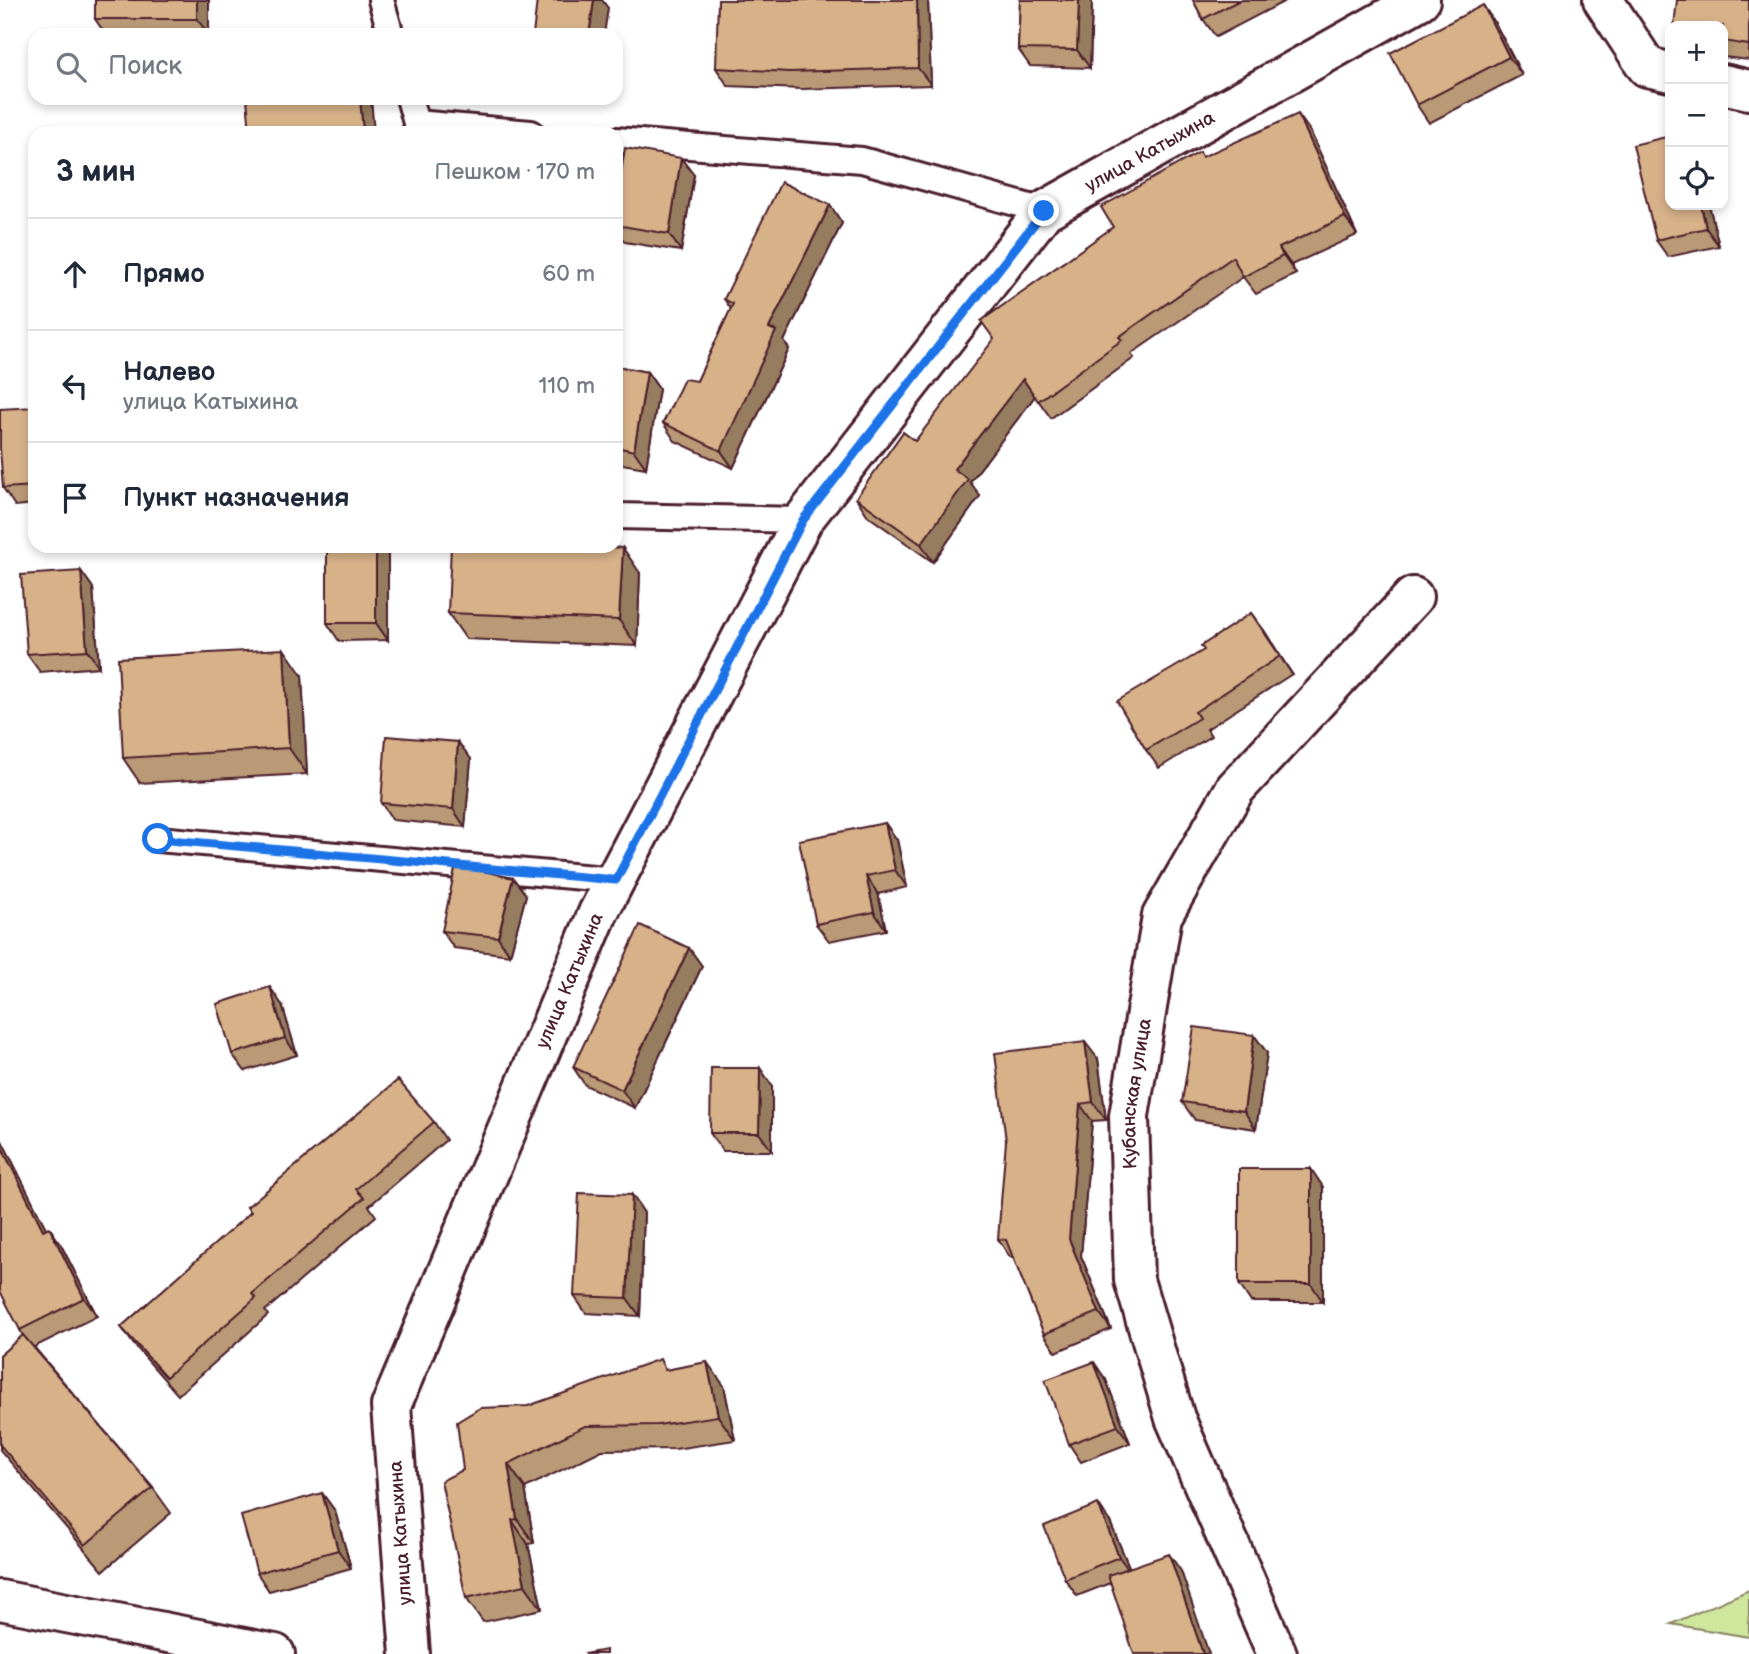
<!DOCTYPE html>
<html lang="ru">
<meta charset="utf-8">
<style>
body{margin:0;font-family:"Balsamiq Sans",sans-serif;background:#f6f6f7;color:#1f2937}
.controls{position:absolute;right:21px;top:21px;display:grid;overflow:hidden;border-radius:14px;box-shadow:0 4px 10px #0003}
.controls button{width:63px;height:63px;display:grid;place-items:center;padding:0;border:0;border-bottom:2px solid #e0e1e3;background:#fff;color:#1f2937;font:35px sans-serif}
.stop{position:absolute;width:21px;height:21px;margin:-16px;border:5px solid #1a73e8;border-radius:50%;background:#fff}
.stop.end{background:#1a73e8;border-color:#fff;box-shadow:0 2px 7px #0008}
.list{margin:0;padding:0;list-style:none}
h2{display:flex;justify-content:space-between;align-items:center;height:91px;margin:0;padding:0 28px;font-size:30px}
h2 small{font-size:23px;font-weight:400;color:#747a83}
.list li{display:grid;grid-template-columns:46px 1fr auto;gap:21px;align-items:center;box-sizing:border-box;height:112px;padding:0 28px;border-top:2px solid #e0e1e3}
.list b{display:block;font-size:26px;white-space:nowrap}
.list p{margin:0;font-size:23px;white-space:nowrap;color:#747a83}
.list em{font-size:23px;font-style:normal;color:#747a83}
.icon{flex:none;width:38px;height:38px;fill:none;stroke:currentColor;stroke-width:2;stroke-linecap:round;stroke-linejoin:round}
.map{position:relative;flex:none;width:1749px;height:1654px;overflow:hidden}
.search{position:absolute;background:#fff;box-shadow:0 4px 10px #0003;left:28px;top:28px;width:595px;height:77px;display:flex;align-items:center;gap:18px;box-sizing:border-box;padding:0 24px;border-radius:21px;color:#747a83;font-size:26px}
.panel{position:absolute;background:#fff;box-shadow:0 4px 10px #0003;left:28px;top:126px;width:595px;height:427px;border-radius:21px}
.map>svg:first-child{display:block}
</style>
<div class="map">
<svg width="1749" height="1654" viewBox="0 0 1749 1654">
<rect width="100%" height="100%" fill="#fff"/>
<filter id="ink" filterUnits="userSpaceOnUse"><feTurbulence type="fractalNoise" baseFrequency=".0143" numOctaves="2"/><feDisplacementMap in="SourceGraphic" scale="14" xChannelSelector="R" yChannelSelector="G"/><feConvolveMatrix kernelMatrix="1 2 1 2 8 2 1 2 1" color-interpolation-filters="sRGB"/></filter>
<g filter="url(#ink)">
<path fill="#cee79d" stroke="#8c8364" stroke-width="2" d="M1749,1590V1637L1671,1624Z"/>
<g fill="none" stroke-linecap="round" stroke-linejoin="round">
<g stroke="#4a1f2b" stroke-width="30">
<g id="service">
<path d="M381,0L391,35"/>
<path d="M409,98L416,123L531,133"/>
<path d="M616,140L862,160L1044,211"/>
<path d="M616,516L803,520"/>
<path d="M158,839L616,880"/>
</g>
</g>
<g stroke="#4a1f2b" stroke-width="44">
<g id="minor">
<path d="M1603,0L1647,67L1670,72"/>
<path d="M1723,84L1749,90"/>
<path id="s1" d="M1277,1654L1175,1418L1134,1280L1129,1116L1162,916L1235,789L1413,597"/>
</g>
</g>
<g stroke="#4a1f2b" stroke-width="44">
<g id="tertiary">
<path d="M0,1600L275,1654"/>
<path id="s2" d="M410,1654L391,1406L598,913L803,520L1044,211L1420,0"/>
</g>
</g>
<use href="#service" stroke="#fff" stroke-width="24"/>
<use href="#minor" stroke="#fff" stroke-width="38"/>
<use href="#tertiary" stroke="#fff" stroke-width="38"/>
</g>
<g fill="#b99976" stroke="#4a1f2b" stroke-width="2">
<path d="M209,0V35H106L95,19Z"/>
<path d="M928,0L931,85L802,89L728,86L716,68Z"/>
<path d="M1020,0H1092L1090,68L1030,66L1018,49Z"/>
<path d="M1193,0H1287L1216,37L1203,19Z"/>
<path d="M1749,0V60L1723,57V26Z"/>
<path d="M1495,23L1522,75L1429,123L1417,105Z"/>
<path d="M1310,131L1357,235L1291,265L1296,274L1256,294L1243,277L1131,354L1134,358L1051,418L1035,396L970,482L980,496L933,562L868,516L856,498L915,441L1113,227L1203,157Z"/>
<path d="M694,175L681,251L625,242L616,230V202Z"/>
<path d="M830,205L842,223L784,341L789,349L733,468L675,441L663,423L697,381L731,309L724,299Z"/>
<path d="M1670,205H1709L1719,246L1668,257L1656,240Z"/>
<path d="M616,366L647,372L659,389L646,468L616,463Z"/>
<path d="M35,407V504L15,506L3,488Z"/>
<path d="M327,546L388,640L339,641L327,623Z"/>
<path d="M81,571L93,588L99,667L40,672L27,654Z"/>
<path d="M640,573L637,646L466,639L448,613Z"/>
<path d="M1251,613L1292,674L1207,729L1211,736L1159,768L1146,750L1204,650Z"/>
<path d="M302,675L307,774L140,783L123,758Z"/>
<path d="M458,742L471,759L465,827L393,820L381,803Z"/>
<path d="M885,823L897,840L907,887L878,894L886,930L829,941L816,924Z"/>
<path d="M513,878L526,895L510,955L454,948L442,931Z"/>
<path d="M689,948L702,966L635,1108L585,1085L573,1067Z"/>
<path d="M282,1005L297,1055L245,1071L232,1054Z"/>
<path d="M1254,1035L1267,1053L1256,1129L1195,1120L1182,1102Z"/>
<path d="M1098,1059L1106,1120L1092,1121L1081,1256L1111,1329L1056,1352L1044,1334L1013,1257H1010L998,1239Z"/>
<path d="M760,1068L772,1086V1151H723L710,1133Z"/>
<path d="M434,1122L446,1140L369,1206L376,1216L265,1311L268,1315L178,1395L134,1345L121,1327L251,1213L247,1207Z"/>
<path d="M0,1137L46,1229L49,1227L61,1245L97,1316L34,1347L153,1488L171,1513L103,1571L0,1450V1355L23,1336L20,1330Z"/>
<path d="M1311,1169L1323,1187V1302H1251L1239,1284Z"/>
<path d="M632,1195L644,1213L640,1316L586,1313L574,1296Z"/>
<path d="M1106,1380L1130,1443L1081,1462L1069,1444Z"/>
<path d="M724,1386L735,1440L675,1449L602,1450L525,1488L534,1543L528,1544L542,1609L483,1622L466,1598L463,1470L528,1406Z"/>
<path d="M322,1493L335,1511L351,1568L269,1591L257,1573Z"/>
<path d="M1110,1522L1129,1567L1181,1571L1110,1583L1077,1596L1065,1579Z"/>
</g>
<g fill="#967d60" stroke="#4a1f2b" stroke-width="2">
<path d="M197,0H209V35L197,19Z"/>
<path d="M594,0H602L608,8L604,35H589Z"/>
<path d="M917,0H928L931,85L918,68Z"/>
<path d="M1079,0H1092L1090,68L1077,50Z"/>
<path d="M1483,5L1495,23L1522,75L1509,57Z"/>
<path d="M360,98H371L374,133H363Z"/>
<path d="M1298,114L1310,131L1357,235L1345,217Z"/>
<path d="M681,158L694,175L681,251L669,234Z"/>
<path d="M830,205L842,223L784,341L789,349L733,468L721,451L769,328Z"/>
<path d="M1701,205H1709L1719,246L1706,228Z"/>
<path d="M1279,248L1291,265L1296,274L1283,256Z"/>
<path d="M647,372L659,389L646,468L634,451Z"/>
<path d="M1023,379L1035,396L970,482L980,496L933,562L921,544L954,469Z"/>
<path d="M376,546H388V640L376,623Z"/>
<path d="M623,548L640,573L637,646L619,620Z"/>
<path d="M81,571L93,588L99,667L87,650Z"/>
<path d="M1251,613L1264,630L1292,674L1280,656Z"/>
<path d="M284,649L302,675L307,774L289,748Z"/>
<path d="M458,742L471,759L465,827L453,809Z"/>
<path d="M885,823L897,840L907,887L895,870Z"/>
<path d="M866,876L878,894L886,930L874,912Z"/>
<path d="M513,878L526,895L510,955L498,937Z"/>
<path d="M689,948L702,966L635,1108L622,1090Z"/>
<path d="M270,987L282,1005L297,1055L285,1038Z"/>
<path d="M1254,1035L1267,1053L1256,1129L1244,1111Z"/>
<path d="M1085,1042L1098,1059L1106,1120L1093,1102Z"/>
<path d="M760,1068L772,1086V1151L759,1133Z"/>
<path d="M1080,1104L1092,1121L1081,1256L1111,1329L1099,1312L1069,1239Z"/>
<path d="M0,1137L56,1248L43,1230L0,1144Z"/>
<path d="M1311,1169L1323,1187V1302L1311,1284Z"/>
<path d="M632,1195L644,1213L640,1316L627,1298Z"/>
<path d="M49,1227L61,1245L97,1316L84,1298Z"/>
<path d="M707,1362L724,1386L735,1440L718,1416Z"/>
<path d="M1094,1362L1106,1380L1130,1443L1118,1426Z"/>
<path d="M508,1464L525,1488L534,1543L517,1519Z"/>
<path d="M322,1493L335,1511L351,1568L338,1550Z"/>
<path d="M1098,1504L1110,1522L1132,1574L1119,1557Z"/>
<path d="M512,1520L528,1544L542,1609L525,1585Z"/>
<path d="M1169,1554L1181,1571L1209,1654H1203Z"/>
</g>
<g fill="#d7b289" stroke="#4a1f2b" stroke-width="2">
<rect x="95" y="0" width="102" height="19"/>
<path d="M537,0H594L589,35H533Z"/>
<path d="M718,0H917L918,68L789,72L716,68Z"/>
<path d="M1020,0H1079L1077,50L1018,49Z"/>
<path d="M1193,0H1240L1203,19Z"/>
<path d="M1677,0H1749V45L1723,41V26H1674Z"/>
<path d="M1483,5L1509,57L1417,105L1390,53Z"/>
<path d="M247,98H360L363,133H250Z"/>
<path d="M1298,114L1345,217L1279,248L1283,256L1243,277L1233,257L1119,337L1122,340L1038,401L1023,379L954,469L968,479L921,544L856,498L903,432L915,441L994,339L981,321L1113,227L1101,207L1200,152L1202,157Z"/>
<path d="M1670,136V205H1701L1706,228L1656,240L1633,145Z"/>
<path d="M625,148L681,158L669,234L616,225V202Z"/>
<path d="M781,182L830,205L769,328L776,331L721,451L663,423L684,379L697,381L733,304L724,299Z"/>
<path d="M616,366L647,372L634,451L616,447Z"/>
<path d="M35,407V486L3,488L0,448V409Z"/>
<rect x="327" y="546" width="49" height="77"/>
<path d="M451,546H587L623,548L619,620L448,613Z"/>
<path d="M81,571L87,650L27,654L21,575Z"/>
<path d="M1251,613L1280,656L1195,712L1199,718L1146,750L1117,701L1204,650L1201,646Z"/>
<path d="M284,649L289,748L123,758L118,658Z"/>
<path d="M386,736L458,742L453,809L381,803Z"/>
<path d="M885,823L895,870L866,876L874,912L816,924L799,840Z"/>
<path d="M456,864L513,878L498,937L442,931Z"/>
<path d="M640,925L689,948L622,1090L573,1067Z"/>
<path d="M270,987L285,1038L232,1054L217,1004Z"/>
<path d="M1194,1027L1254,1035L1244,1111L1182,1102Z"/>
<path d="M1085,1042L1093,1102L1080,1104L1069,1239L1099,1312L1044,1334L1006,1240L998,1239L1006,1141L995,1053Z"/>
<path d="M711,1068H760L759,1133H710Z"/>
<path d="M398,1080L434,1122L356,1189L364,1198L252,1294L256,1298L166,1377L121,1327L251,1212L247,1207Z"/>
<path d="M0,1144L43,1230L49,1227L84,1298L20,1330L0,1291Z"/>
<rect x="1239" y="1169" width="72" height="115"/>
<path d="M579,1193L632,1195L627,1298L574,1296Z"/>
<path d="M23,1335L153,1488L85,1545L0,1445V1355Z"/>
<path d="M660,1359L665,1370L707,1362L718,1416L658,1425L585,1426L508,1464L517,1519L512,1520L525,1585L466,1598L441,1481L463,1470L457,1422L480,1408L528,1406Z"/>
<path d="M1094,1362L1118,1426L1069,1444L1045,1380Z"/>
<path d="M322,1493L338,1550L257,1573L241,1516Z"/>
<path d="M1098,1504L1119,1557L1065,1579L1044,1526Z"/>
<path d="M1169,1554L1203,1654H1134L1108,1575Z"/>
<path d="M606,1650V1654H584Z"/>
</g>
</g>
<g fill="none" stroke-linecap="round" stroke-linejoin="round" filter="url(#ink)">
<path stroke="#1a73e8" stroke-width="9" d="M158,839L616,880L803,520L1044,211"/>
</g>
<g text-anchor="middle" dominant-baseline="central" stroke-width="5" stroke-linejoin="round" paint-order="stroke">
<g font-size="19" fill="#4a1f2b" stroke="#fff">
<text stroke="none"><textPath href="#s2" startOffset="1740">улица Катыхина</textPath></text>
<text stroke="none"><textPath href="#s2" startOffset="710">улица Катыхина</textPath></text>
<text stroke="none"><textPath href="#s1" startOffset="588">Кубанская улица</textPath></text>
<text transform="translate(401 1533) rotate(-94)">улица Катыхина</text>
</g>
</g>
</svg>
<div class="controls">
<button>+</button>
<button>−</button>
<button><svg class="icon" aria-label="locate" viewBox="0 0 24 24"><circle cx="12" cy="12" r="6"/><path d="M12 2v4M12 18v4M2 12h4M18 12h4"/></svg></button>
</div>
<div class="stop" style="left:158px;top:839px"></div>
<div class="stop end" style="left:1044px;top:211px"></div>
<div class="search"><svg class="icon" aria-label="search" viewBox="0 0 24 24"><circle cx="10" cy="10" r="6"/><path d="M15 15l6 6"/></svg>Поиск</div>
<section class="panel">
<h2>3 мин<small>Пешком · 170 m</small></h2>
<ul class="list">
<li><svg class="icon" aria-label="ahead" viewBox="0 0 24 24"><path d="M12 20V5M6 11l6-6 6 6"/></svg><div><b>Прямо</b></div><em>60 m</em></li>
<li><svg class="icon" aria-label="left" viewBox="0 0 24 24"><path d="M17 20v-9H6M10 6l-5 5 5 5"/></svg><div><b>Налево</b><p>улица Катыхина</p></div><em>110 m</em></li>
<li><svg class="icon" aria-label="arrive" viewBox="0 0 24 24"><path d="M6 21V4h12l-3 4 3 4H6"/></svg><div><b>Пункт назначения</b></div></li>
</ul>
</section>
</div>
